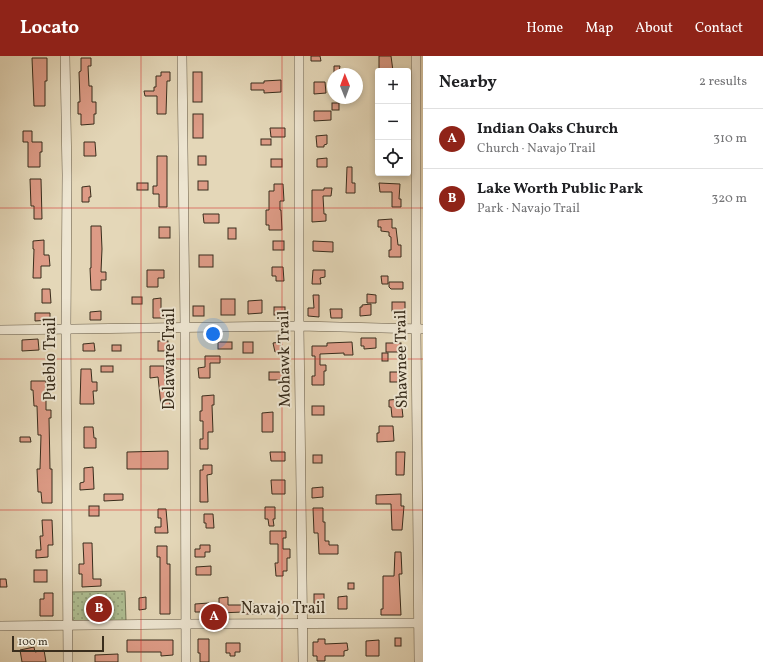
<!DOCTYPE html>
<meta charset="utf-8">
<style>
body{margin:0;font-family:Vollkorn,serif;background:#f2f2f2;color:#202124}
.controls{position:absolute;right:12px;top:12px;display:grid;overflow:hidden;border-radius:4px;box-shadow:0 2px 6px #0003}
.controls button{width:36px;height:36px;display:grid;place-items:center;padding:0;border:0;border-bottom:1px solid #e0e0e0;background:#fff;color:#202124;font:20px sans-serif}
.compass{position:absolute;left:327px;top:12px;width:36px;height:36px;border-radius:50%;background:#fff;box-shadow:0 2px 6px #0003;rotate:359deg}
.scale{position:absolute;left:12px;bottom:10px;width:92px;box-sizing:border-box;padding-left:4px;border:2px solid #392d1c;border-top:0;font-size:11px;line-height:14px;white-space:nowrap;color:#392d1c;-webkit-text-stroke:3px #ede5d1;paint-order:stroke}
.you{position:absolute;left:213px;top:278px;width:14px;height:14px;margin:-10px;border:3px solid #fff;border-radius:50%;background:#1a73e8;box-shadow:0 0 0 6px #1a73e833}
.badge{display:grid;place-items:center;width:26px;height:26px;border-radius:50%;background:#8f2418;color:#fff;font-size:13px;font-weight:700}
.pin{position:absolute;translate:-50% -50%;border:2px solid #fff;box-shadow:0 1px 4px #0006}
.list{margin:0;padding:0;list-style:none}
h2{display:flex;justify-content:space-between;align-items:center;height:52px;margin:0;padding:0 16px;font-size:17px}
h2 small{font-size:13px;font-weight:400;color:#757577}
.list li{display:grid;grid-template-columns:26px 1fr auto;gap:12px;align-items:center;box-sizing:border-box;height:60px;padding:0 16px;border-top:1px solid #e0e0e0}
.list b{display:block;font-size:15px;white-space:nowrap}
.list p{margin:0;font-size:13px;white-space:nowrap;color:#757577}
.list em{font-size:13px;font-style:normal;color:#757577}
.icon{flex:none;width:22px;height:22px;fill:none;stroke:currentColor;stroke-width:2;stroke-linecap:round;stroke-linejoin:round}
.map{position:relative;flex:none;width:423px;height:606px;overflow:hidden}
header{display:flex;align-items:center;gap:24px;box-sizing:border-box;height:56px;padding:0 20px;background:#8f2418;color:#fff}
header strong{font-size:19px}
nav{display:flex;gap:22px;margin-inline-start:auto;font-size:14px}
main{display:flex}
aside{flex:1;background:#fff}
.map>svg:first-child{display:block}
</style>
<header>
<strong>Locato</strong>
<nav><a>Home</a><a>Map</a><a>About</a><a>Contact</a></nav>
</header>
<main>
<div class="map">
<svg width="423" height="606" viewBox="0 0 423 606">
<defs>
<pattern id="grass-dots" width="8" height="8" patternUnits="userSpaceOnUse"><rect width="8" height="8" fill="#afbf93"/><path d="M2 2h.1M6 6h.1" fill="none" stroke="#8f9c77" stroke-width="1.8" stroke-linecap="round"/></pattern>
</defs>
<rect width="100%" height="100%" fill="#e4d7b8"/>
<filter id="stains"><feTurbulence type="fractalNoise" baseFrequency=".005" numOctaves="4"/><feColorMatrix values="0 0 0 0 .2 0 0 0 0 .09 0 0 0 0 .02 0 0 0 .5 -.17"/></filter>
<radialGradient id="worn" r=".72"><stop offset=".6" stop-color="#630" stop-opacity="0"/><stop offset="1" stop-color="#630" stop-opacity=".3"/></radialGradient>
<path fill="url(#grass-dots)" stroke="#747658" d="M125,535L126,565H75L72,563V536Z"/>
<g fill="#dd9b86" stroke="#392d1c">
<path d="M311,0H320L321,5H311Z"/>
<path d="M379,0H391L393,15H379Z"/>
<path d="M32,2H47V25H45V50H34Z"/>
<path d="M81,2H91V10H88L89,30H92V46H96V58H94V68L81,69V58H78V46H80L79,16L81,15Z"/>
<path d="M334,10H340L339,16L334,17Z"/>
<path d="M161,16H170V25H167L166,58H157V40H145L144,35H154V31H156V20H161Z"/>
<rect x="193" y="16" width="9" height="30"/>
<path d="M281,24V36L264,37V34H251V27H264V25Z"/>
<path d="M314,26H325L326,37L314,38Z"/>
<rect x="332" y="47" width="7" height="7"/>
<path d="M314,55H331V64L314,65Z"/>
<rect x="193" y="58" width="10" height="24"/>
<path d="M270,72H285V81H271Z"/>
<path d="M23,75H32V86H42V96H40V111H28V86H23Z"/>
<path d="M327,79V88L324,89V91H317L316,80Z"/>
<rect x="261" y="83" width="10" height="6"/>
<path d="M84,86H95L96,100H84Z"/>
<path d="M157,100H167V151H159V138H153V130H157Z"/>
<rect x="198" y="100" width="8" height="9"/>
<path d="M327,102V111H317V103Z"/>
<rect x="271" y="103" width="11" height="8"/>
<path d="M347,111H352V127H355V137H346Z"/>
<path d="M30,123H41L42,163H34V150H31Z"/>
<rect x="198" y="125" width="10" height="9"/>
<rect x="137" y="127" width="11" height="7"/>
<path d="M379,127L400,128L399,143H401V151H392V136H380Z"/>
<path d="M274,128H283L284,145H280V154H281L282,174H269V169H266V154H269V135H274Z"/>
<path d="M90,130L91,141H89V146H82V131Z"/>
<path d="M324,132H332L331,140H323L324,158H326V165L312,166V134H324Z"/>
<path d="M203,158H219V167H204Z"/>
<path d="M392,163V172H396L398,189H401V201H389V194H391V181L389,180V176L381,175V171H378V164Z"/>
<path d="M91,170H101L102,193L101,216H106V224H101V234H91L90,212H91Z"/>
<rect x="159" y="171" width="11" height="11"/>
<rect x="228" y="172" width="8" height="11"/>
<path d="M44,184V199H49L50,210H41V222H33L34,193H33V185Z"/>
<rect x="273" y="185" width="11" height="9"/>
<path d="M313,185L333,186V196L313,195Z"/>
<rect x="199" y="199" width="14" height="12"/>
<path d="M272,211H283L284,225H276V220H272Z"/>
<path d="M147,214H164V222H158V231H147Z"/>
<path d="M313,214H325V221L320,222L321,228H312Z"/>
<path d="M381,220H388V228H382Z"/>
<path d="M389,226H403V233H391L389,231Z"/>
<path d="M42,233H50L51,247H42Z"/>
<path d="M367,238L376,239V247H367Z"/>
<path d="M313,239H319V261L308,260V252H314Z"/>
<rect x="132" y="241" width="10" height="7"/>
<path d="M161,242V253H168L169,262H153V243Z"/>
<rect x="221" y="243" width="14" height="16"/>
<path d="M262,244V257L248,258V245Z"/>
<rect x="392" y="246" width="13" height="9"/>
<path d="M371,248V259L360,260V251H362V249Z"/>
<rect x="193" y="250" width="11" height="10"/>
<rect x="274" y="251" width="11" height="8"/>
<path d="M330,253H342V262H331Z"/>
<path d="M101,255V264H90V256Z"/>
<path d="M35,257H50V264L35,265Z"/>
<path d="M361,282H376V292L364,293V290H361Z"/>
<path d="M38,283L39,294L22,295V284Z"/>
<rect x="158" y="285" width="10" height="10"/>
<rect x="218" y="286" width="14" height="7"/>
<rect x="243" y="286" width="10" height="11"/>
<path d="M280,286L282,295L275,296L273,287Z"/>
<path d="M352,286L353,299H344V297L320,298V309H326V315H324V329H312V320H315V300H312V290H327V287Z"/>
<path d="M94,287L95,295H83V288Z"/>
<rect x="386" y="287" width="15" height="9"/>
<rect x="112" y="289" width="9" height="6"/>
<rect x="382" y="297" width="6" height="8"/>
<path d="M205,300H220V307H210V322H199L198,312L205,311Z"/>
<rect x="101" y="310" width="12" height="6"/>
<path d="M150,310H164L165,328H168L170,350H161L158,321L150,322Z"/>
<path d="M81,313H91L92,326H97V335H93L94,348H80Z"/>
<rect x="269" y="316" width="14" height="8"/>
<rect x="390" y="316" width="10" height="10"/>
<path d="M31,325H46V354H51V362H49L50,413H52V447H42L41,436H38L37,413H40L41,379H38L37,350H34L33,334H31Z"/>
<path d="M214,339V349H212L213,376H208V393H200V383H203V365H200V355H202V340Z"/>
<path d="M401,343L403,361H392L391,351H389V344Z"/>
<rect x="312" y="350" width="12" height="9"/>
<path d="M273,356V376H262V357Z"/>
<path d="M379,370H393L394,385L377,386V377H379Z"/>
<path d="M84,371H93L94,382H96V392H84Z"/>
<path d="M20,381H30L31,386H20Z"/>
<path d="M168,395V413H127V396Z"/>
<path d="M270,396H285V405H271Z"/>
<path d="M396,396H405L404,419H396Z"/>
<rect x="313" y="399" width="9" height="8"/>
<path d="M203,409H212V418L207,419L208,446H200V414H203Z"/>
<path d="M93,411L94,433L80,434V427L84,426V412Z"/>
<path d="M271,424H285V438H272Z"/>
<path d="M323,431V441L312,442V432Z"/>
<path d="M104,438H123V444L104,445Z"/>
<path d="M401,438V450H404L402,474H392L391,448H376V439Z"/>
<rect x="89" y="450" width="10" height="10"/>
<path d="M265,451H275V463H273L274,470H269L268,463H265Z"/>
<path d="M313,452H323V466H325V485H329V489H338V498H319L318,477H314Z"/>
<path d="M158,453H166L168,477H155V471H161V462H158Z"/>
<path d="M204,458H213L214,472H206V467H204Z"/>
<path d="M42,464H52L53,489H48V501L36,502V494H41L40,480H43Z"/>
<path d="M270,475H286V482H283V493H290V502H287V515H283V520H276L275,507H278V488H270Z"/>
<path d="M83,487H92L93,523H101V530L82,531V518H79V508H84Z"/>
<path d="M200,489H210V496H205V501H195V493H200Z"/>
<path d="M157,490H167V508H170V558H160V501H157Z"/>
<path d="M395,496H401L402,518H399L401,559H381V553H383V520H394Z"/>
<path d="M211,510V519H196V511Z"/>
<rect x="34" y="514" width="13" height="12"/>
<path d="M0,523H6L7,531H0Z"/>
<rect x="348" y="527" width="6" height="6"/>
<path d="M44,537H53V560H40V543H44Z"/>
<rect x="314" y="538" width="10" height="19"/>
<path d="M347,540V553H338V541Z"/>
<path d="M146,541V553L139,554V542Z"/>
<path d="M228,541V549H243V547L262,549V558H243V556L219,557V542Z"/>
<path d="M209,547L210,556H195V548Z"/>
<rect x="395" y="582" width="6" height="8"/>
<path d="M198,583H209V606H200V597H198Z"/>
<path d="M318,583H325V588L347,587L348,594L344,595V600H325V605H317V600H313V586H318Z"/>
<path d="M127,584H173V599L161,600V596H127Z"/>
<path d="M379,584V600H366V585Z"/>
<path d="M226,587H240V596H235V600H230V597H226Z"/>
<path d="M34,591L35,596L44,594L46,606H22L20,594Z"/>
<path d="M118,598V606H95V599Z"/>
</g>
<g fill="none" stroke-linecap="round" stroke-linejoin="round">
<g stroke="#645843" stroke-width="10">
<g id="minor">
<path d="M65,0L67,119L66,274L68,606"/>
<path d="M182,0L185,271L186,606"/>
<path d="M299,0V270L303,606"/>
<path d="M416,0V273L419,605"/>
<path d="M0,274L299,270L423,273"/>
<path d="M0,570L186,568L423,567"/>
</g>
</g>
<use href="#minor" stroke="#ede5d1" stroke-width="9"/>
</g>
<path fill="none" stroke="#d62828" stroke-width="1" stroke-opacity="0.55" d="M141,0V606M282,0V606M0,152H423M0,303H423M0,454H423"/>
<g text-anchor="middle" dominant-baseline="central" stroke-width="4" stroke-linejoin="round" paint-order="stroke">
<g font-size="16" fill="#392d1c" stroke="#ede5d1">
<text transform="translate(51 303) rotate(-90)">Pueblo Trail</text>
<text transform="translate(170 303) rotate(-90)">Delaware Trail</text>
<text transform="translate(285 303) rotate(-91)">Mohawk Trail</text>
<text transform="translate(402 303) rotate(-91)">Shawnee Trail</text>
<text x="283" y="553">Navajo Trail</text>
</g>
</g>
<rect width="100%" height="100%" filter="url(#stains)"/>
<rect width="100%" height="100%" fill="url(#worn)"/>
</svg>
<div class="controls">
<button>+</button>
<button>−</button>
<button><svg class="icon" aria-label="locate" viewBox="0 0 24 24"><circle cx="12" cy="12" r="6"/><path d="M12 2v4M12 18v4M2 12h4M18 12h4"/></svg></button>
</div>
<svg class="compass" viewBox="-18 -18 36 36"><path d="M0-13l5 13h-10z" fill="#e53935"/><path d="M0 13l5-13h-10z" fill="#757577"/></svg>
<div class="scale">100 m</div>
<div class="you"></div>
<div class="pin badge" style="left:214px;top:561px">A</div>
<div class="pin badge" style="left:99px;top:553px">B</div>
</div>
<aside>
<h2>Nearby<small>2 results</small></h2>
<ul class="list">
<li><span class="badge">A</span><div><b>Indian Oaks Church</b><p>Church · Navajo Trail</p></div><em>310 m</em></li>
<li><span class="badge">B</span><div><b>Lake Worth Public Park</b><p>Park · Navajo Trail</p></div><em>320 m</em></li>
</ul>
</aside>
</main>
